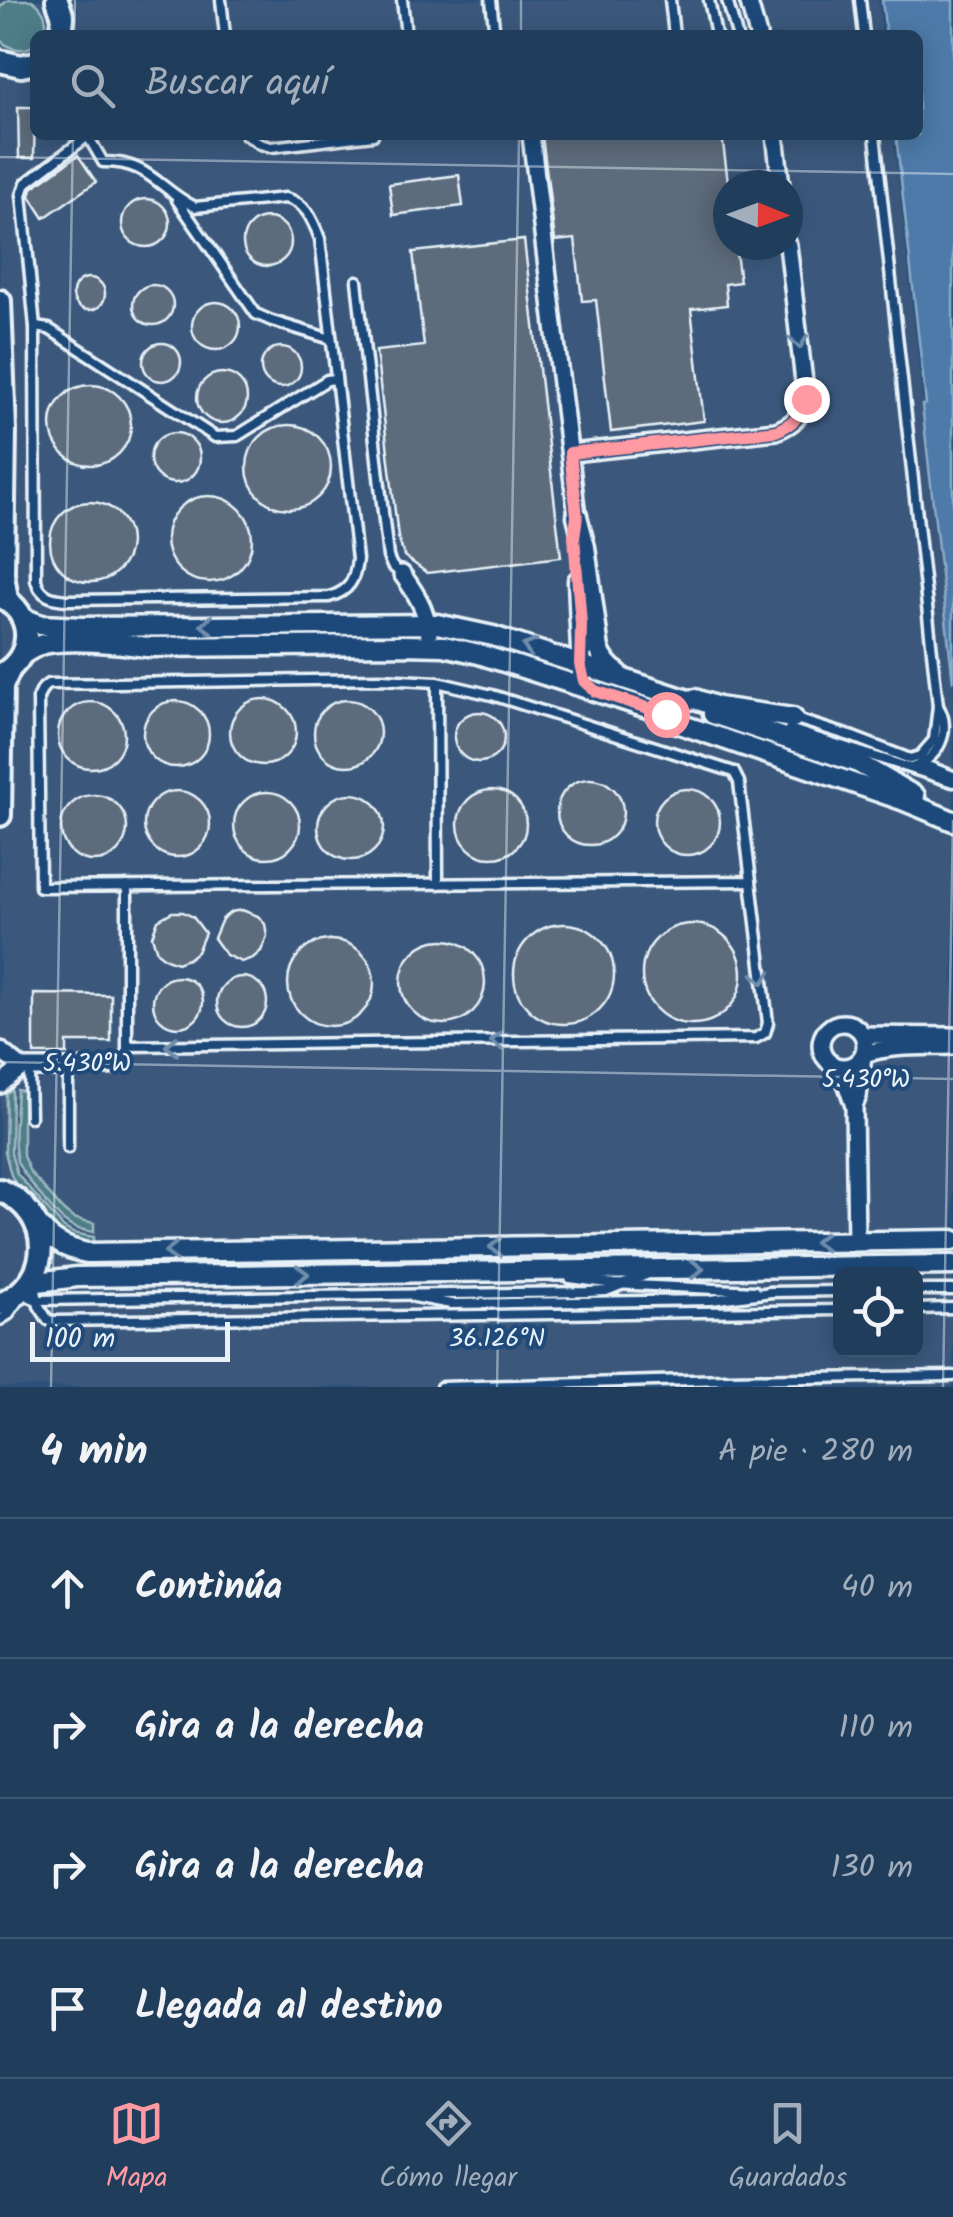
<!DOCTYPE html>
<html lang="es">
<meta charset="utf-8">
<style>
body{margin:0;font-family:Kalam,sans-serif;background:#2d4865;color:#f1f3f6}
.controls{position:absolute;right:30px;bottom:30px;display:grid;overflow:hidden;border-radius:15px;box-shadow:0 5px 25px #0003}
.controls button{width:90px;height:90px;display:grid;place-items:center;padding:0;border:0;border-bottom:2px solid #3d5672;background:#203d5c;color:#f1f3f6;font:50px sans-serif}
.compass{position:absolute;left:713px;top:170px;width:90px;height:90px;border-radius:50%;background:#203d5c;box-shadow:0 5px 25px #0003;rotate:91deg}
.scale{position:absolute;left:30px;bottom:25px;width:200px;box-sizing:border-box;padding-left:10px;border:5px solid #e8f1f8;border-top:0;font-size:28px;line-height:35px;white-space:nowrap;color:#e8f1f8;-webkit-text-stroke:8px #1f4a7a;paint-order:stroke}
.stop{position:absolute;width:30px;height:30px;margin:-22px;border:8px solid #ff9aa2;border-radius:50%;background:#fff}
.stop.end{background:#ff9aa2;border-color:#fff;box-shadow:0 2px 10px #0008}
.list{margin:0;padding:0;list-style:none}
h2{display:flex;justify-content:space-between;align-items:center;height:130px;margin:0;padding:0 40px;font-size:42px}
h2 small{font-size:32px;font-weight:400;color:#a2aebb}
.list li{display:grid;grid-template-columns:65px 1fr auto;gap:30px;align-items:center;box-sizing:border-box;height:140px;padding:0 40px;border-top:2px solid #3d5672}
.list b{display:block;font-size:38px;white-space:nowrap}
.list em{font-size:32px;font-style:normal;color:#a2aebb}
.icon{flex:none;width:55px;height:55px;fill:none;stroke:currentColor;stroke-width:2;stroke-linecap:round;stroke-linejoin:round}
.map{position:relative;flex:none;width:953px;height:1387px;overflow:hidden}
.search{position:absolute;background:#203d5c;box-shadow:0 5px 25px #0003;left:30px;right:30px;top:30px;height:110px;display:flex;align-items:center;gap:25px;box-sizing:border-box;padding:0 35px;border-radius:15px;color:#a2aebb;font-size:38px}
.sheet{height:690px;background:#203d5c}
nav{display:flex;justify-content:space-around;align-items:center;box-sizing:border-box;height:140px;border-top:2px solid #3d5672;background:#203d5c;font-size:28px;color:#a2aebb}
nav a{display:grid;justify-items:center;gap:5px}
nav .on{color:#ff9aa2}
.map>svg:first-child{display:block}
</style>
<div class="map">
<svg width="953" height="1387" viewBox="0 0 953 1387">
<rect width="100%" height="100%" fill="#2b517b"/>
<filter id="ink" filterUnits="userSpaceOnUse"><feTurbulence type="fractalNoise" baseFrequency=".01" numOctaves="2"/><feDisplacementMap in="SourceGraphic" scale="20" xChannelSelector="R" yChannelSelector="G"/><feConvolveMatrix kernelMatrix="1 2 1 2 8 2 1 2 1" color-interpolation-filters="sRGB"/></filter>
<g filter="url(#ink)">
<path fill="#3a597c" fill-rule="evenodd" d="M0,0H878L882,35H35V135H893L953,681V1387H0ZM728,185H788V245H728ZM840,1274H916V1350H840Z"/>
<g fill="#4e7d87" stroke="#9bb7c0" stroke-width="2.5">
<path d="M8,0H32C45,9 49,21 43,35H35V45C22,52 10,50 0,40V7Z"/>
<path d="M12,1089L11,1153L17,1174L63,1227L73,1233L94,1237V1243L75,1240L62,1233L43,1216L33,1200L15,1183L11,1175L5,1152L6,1093Z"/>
<path d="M17,1090L23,1091V1156L30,1172L64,1211L73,1218L94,1223V1232C84,1230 73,1229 65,1222C56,1216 20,1171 17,1161C12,1140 16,1112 17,1090Z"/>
</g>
<path fill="#4d7aa8" stroke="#8baac8" stroke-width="2.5" d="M882,0H953V682L922,405L926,404L896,135H918V35H886Z"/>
<g fill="#5d6c7d" stroke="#e8f1f8" stroke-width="2.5">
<path d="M18,107H35L34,158H19Z"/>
<path d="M542,135H722L728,182V245H735L740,282L725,284L727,305L691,309L704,421L611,432L596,300L582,301L575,239L555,241Z"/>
<path d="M78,155L96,182L44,218L30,196L32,188Z"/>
<path d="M459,175L463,206L393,215L389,184Z"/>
<circle cx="146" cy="223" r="24"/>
<circle cx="267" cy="242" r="24"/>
<path d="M524,240L561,557L427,573L404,556L398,537L376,351L424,346L413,252Z"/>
<circle cx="89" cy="294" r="16"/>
<circle cx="153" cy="305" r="20"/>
<circle cx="216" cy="326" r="24"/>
<circle cx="162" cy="362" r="19"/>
<circle cx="281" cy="367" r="20"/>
<circle cx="222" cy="398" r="25"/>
<circle cx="91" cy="425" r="40"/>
<circle cx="289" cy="467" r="42"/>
<circle cx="175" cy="458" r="25"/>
<circle cx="209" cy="539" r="43"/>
<circle cx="90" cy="542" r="40"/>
<circle cx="263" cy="732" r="33"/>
<circle cx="347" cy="733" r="33"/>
<circle cx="176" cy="734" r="33"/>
<circle cx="91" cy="735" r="33"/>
<circle cx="479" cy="737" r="25"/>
<circle cx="590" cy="812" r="33"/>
<circle cx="687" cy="822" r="33"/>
<circle cx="492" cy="824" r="34"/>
<circle cx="177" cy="824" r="33"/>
<circle cx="267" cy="825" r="33"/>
<circle cx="351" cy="827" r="33"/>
<circle cx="94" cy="828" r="33"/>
<path d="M242,910L258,916L265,924L267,936L261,951L253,958L241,962L226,955L214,938L222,919L231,912Z"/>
<path d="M172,912H183L193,917L205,933L197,952L188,959L177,963L166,959L157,952L152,936L158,920Z"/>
<circle cx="692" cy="974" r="50"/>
<circle cx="564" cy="974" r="50"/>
<circle cx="443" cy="982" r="42"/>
<circle cx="331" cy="983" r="43"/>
<circle cx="178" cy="1002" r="25"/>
<circle cx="242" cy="1002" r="25"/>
<path d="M34,994L111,995V1042H67V1054H34Z"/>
</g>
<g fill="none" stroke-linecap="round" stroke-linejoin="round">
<g stroke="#e8f1f8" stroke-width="15">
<g id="service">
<path d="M221,0L225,35"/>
<path d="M402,0L406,35"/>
<path d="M491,0L495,35"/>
<path d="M670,0L674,35"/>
<path d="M709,0L716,35"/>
<path d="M727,0L737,35"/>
<path d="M860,0L864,35"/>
<path d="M87,135L88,136L103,162C149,161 158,189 195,207L285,198C306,202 313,220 320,239L357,559C355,580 350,591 329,597L67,600C52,599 40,596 36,580L35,327L22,195L26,183L88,136"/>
<path d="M246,135L260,144L271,147L373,135"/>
<path d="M177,200L256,314L272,321L331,339"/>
<path d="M357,281L388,557L392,566L402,574"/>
<path d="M35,327L49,329L215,437L237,436L327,380L336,379"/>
<path d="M381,679L437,682L492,695L734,772L739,782L751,881L40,887L38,698L43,688L48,684Z"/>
<path d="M437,682L438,884"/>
<path d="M793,718L853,737L910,759L920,756L934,740L938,706L875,135"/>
<path d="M789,729L953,782"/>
<path d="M920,763L953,776"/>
<path d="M911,768C938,760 953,730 938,706"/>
<path d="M128,1046L756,1038L765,1033L768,1023L751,881"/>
<path d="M29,1068L30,1117"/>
<path d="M82,1068C97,1068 119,1074 127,1060V886"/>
<path d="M68,1069V1148"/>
<path d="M570,1278L614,1284L755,1291"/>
<path d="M35,1285L39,1306L48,1320L55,1321L840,1310"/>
<path d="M25,1288L30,1297L37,1300L588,1292L606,1291L646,1275"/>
<path d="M916,1290H953"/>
<path d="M769,1292L840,1291"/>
<path d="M414,1297L451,1304L711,1300L771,1292"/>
<path d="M916,1309L953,1308"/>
<path d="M0,1320L8,1315L17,1302"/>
<path d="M726,1379L953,1376"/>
<path d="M441,1387L726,1379V1387"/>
</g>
</g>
<g stroke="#e8f1f8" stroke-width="22">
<g id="minor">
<path d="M748,0L758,35"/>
<path d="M531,135L577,516"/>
<path d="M775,135L781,185"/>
<path d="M571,453L776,431C794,424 800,417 806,399L788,245"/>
<path d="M402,574C419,597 430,616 429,645"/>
<circle cx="843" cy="1045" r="22"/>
<path d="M864,1035L953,1036"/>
<path d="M0,1050C7,1058 15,1060 21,1068L0,1085"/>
<path d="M864,1054C893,1045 923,1047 953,1046"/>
<path d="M832,1064L846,1083L854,1106L856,1242"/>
<path d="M21,1068H82"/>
<path d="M854,1106L858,1096L863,1056"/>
</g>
</g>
<g stroke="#e8f1f8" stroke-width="25">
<g id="tertiary">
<path d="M577,516L585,547L599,649C603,660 608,667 618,673"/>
<path d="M578,581L582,674"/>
<path d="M23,618L41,625L82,627L437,624L493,636L688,700L695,699L718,707L793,718"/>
<path d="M22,655C29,651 36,646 43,644C68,638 121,643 147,647L404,645L444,646L479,654L666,714L674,722L902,800L953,821"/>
<path d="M713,714L858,763L915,796"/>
<path d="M35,1221C50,1240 63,1248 87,1253L953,1240"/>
<path d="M30,1283L77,1277L953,1265"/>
</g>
</g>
<g stroke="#e8f1f8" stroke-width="28">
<g id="secondary">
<path d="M57,0L63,17L61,35"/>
<path d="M0,61L21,66L35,63"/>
<path d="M0,301L5,431L3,574L7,600"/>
<path d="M0,596C34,613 35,655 2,674"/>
<path d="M0,815L2,686L10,669"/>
<path d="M0,1190C54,1213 55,1281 0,1304"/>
</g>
</g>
<use href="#service" stroke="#1f4a7a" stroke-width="8"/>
<use href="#minor" stroke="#1f4a7a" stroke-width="15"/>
<use href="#tertiary" stroke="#1f4a7a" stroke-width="18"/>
<use href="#secondary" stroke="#1f4a7a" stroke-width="20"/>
</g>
<defs><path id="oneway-chevron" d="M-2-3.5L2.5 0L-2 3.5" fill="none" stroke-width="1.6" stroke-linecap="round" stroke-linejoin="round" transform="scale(2.5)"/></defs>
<g stroke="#6f8dac">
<use href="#oneway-chevron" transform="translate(799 342) rotate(83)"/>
<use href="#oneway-chevron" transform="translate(207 625) rotate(179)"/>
<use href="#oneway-chevron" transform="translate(529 647) rotate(-162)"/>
<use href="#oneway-chevron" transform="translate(762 978) rotate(83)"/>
<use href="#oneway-chevron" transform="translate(497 1041) rotate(179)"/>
<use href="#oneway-chevron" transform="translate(172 1046) rotate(179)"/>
<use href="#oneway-chevron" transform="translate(821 1242) rotate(179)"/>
<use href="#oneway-chevron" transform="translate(496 1247) rotate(179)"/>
<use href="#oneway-chevron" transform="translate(171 1252) rotate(179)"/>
<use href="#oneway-chevron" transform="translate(697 1269) rotate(-1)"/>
<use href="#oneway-chevron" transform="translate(302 1274) rotate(-1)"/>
</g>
</g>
<g fill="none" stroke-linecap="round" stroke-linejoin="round" filter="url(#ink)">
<path stroke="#ff9aa2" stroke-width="12" d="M666,714L595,691L584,681L580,664L581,624L574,537L577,516L570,453L776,431C793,424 800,417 806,399"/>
</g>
<path fill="none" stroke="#e8f1f8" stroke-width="2.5" stroke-opacity="0.45" d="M74,35L75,0M521,35V0M0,157L953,174M0,1062L953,1079M51,1387L73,135M497,1387L519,135M943,1387L953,820"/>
<g font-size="25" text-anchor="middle" fill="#e8f1f8" stroke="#1f4a7a" stroke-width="8" stroke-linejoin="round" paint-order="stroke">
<text x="87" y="1071">5.430°W</text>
<text x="866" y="1087">5.430°W</text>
<text x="497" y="1346">36.126°N</text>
</g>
</svg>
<div class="controls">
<button><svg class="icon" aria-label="locate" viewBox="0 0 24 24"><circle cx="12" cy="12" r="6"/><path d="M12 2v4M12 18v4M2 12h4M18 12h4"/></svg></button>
</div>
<svg class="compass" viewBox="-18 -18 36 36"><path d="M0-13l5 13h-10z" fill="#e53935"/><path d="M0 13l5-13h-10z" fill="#a2aebb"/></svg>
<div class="scale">100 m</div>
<div class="stop" style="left:666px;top:714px"></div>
<div class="stop end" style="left:806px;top:399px"></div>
<div class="search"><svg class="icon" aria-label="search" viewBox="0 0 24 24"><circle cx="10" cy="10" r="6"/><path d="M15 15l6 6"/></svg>Buscar aquí</div>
</div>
<section class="sheet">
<h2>4 min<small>A pie · 280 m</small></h2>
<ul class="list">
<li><svg class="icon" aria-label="ahead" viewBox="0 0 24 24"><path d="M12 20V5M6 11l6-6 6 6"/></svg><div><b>Continúa</b></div><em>40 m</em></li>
<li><svg class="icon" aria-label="right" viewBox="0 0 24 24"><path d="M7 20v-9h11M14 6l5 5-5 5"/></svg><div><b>Gira a la derecha</b></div><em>110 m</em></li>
<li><svg class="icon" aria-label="right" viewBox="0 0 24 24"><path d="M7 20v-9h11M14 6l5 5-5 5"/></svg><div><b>Gira a la derecha</b></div><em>130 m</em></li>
<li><svg class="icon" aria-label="arrive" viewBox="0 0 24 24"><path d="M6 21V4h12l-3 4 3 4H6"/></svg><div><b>Llegada al destino</b></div></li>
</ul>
</section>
<nav>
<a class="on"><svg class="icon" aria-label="map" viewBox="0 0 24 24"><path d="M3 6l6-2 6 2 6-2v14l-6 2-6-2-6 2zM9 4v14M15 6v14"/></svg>Mapa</a>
<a><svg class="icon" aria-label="directions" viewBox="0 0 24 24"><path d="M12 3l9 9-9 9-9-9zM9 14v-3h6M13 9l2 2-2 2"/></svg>Cómo llegar</a>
<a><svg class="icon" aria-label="saved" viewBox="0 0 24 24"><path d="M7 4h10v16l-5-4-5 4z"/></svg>Guardados</a>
</nav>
